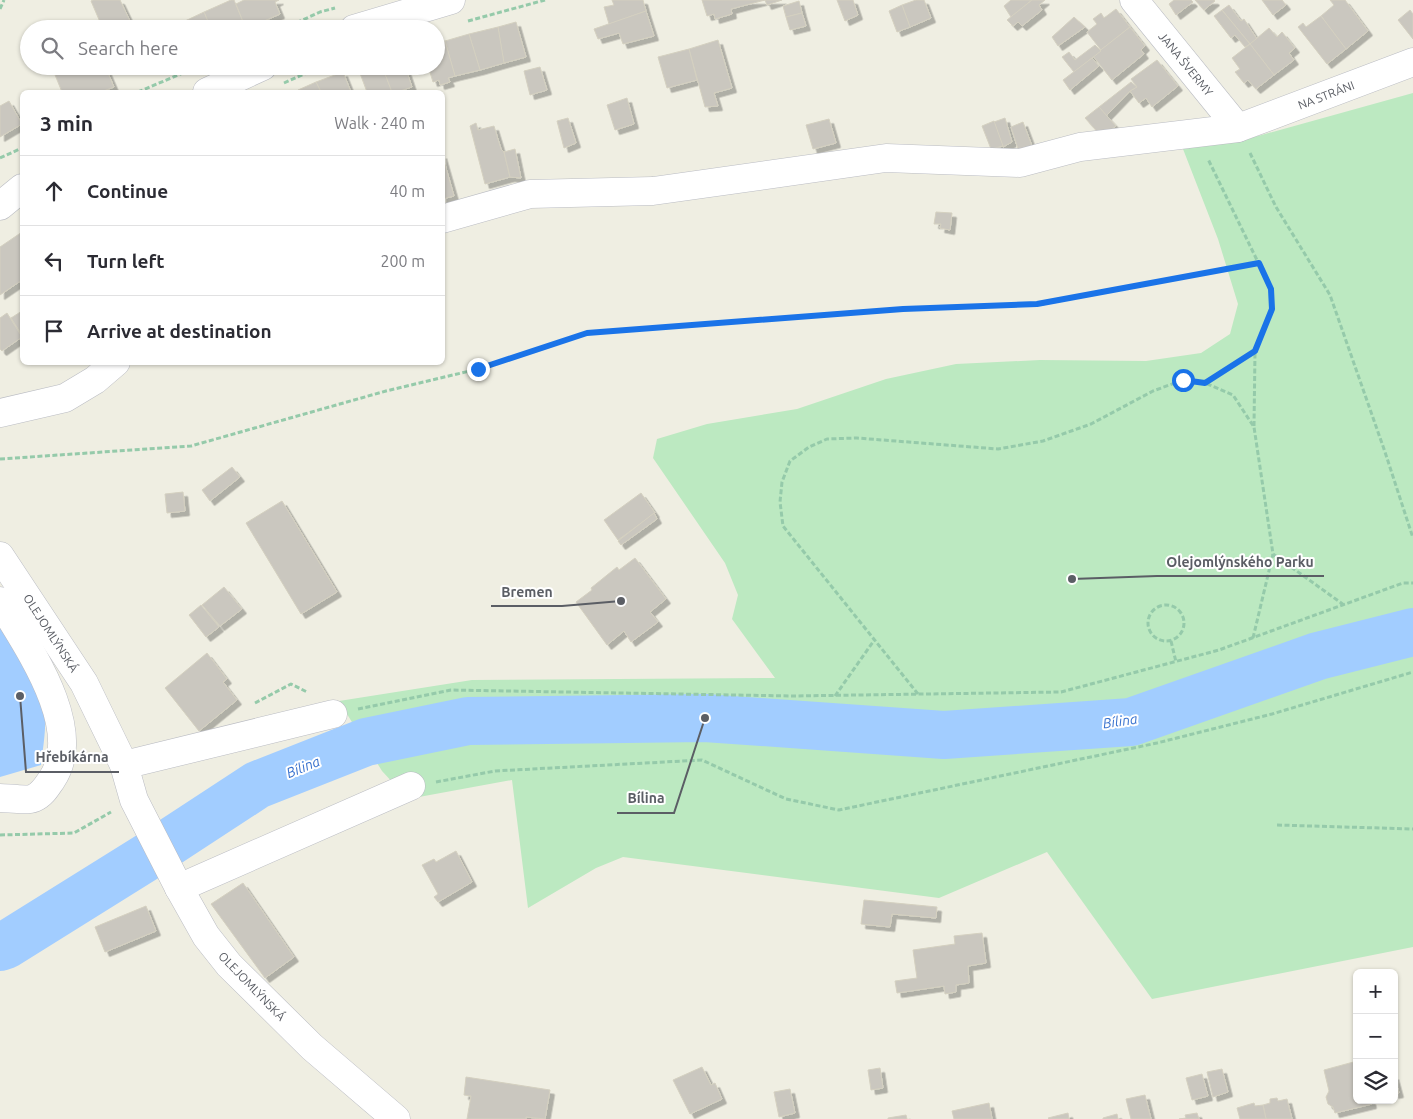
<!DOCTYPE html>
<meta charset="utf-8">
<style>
body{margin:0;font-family:Ubuntu,sans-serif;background:#f7f7f7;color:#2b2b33}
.controls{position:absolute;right:15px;bottom:15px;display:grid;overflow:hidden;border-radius:8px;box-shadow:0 1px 4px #0004}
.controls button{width:45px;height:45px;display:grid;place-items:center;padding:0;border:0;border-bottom:1px solid #e1e1e2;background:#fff;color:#2b2b33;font:25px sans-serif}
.stop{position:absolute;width:15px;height:15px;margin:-11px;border:4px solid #1a73e8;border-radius:50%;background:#fff}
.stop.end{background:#1a73e8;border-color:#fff;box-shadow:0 1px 5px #0008}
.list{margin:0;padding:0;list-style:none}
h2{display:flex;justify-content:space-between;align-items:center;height:65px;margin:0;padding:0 20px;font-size:21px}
h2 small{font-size:16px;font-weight:400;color:#7c7c81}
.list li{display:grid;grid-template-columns:32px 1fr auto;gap:15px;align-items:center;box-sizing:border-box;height:70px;padding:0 20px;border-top:1px solid #e1e1e2}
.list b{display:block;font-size:19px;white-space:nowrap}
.list em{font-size:16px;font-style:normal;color:#7c7c81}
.icon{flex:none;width:28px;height:28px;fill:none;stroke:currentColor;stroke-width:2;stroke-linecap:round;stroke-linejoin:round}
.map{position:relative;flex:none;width:1413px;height:1119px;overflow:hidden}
.search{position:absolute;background:#fff;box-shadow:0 1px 4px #0004;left:20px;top:20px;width:425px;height:55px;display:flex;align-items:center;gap:12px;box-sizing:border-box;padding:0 18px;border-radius:28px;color:#7c7c81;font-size:19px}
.panel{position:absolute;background:#fff;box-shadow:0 1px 4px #0004;left:20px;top:90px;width:425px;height:275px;border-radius:8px}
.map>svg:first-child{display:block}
</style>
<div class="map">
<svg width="1413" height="1119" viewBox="0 0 1413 1119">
<defs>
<filter id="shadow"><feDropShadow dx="4.5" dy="4.5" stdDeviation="0" flood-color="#0004"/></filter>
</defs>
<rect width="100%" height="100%" fill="#efeee2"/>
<path fill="#bce9c1" d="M1413,93V947L1152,999L1047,852L939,898L623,857L596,868L528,908L512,780L408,799L382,771L339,701L472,680L775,678L732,619L738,595L725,563L653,458L657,439L707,424L797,409L886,379L956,364L1040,360L1146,361L1201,353L1230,334L1238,304L1218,239L1183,149L1258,136Z"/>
<path fill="#a2cdff" d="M0,627C14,650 36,678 43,704C48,722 43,746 41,765L0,777Z"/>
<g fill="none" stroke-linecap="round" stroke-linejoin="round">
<path stroke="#a2cdff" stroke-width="48" d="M0,947L6,945L147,857L257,785L366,742L468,721L705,718L944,735L1131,722L1318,656L1413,632"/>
</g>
<g fill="#cac7bf" stroke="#d4d0c0" filter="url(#shadow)">
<path d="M93,0H120L130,21L111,29H103L91,1Z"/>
<path d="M231,0H234L246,29H211L204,12Z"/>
<path d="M244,0H279L275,2L280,14L246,29L236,4Z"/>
<path d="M612,0H643L646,11L609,24L604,7L614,5Z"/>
<path d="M702,0H782L767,5L765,0L731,9L732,14L715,19L714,14L707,16Z"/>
<path d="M837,0H853L858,15L845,21Z"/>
<path d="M916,0H924L931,18L910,27L902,5Z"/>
<path d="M1011,0H1032L1011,17L1004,6Z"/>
<path d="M1032,0H1045L1039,5L1042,10L1022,26L1018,22L1013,26L1007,20Z"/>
<path d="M1174,0H1191L1193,2L1176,15L1169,4Z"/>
<path d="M1195,0H1214L1215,1L1204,10Z"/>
<path d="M1262,0H1282L1286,5L1273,15Z"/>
<path d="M1330,0H1345L1368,31L1346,49L1321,16L1334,5Z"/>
<path d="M799,1L802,13L786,17L783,6Z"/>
<path d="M902,5L910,27L897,32L889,11Z"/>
<path d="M1229,5L1241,21L1244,19L1257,39L1250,44L1222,10Z"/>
<path d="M1116,9L1130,27L1101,50L1087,32L1097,24L1093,19L1101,13L1104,18Z"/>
<path d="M1222,10L1250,44L1245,47L1235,35L1231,38L1214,16Z"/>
<path d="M1410,10L1413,14V39L1398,20Z"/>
<path d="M646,11L654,36L623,44L619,33L598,39L594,29Z"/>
<path d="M204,12L211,29H188L185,21Z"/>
<path d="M802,13L806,26L790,30L786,17Z"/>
<path d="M1321,16L1346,49L1327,64L1298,27L1303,23L1306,27Z"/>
<path d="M1074,17L1085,27L1058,46L1052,37Z"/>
<path d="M516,22L526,57L504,63L498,27Z"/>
<path d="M498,27L504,63L480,70L469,34Z"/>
<path d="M1130,27L1145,46L1141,50L1144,54L1112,80L1093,56Z"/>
<path d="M1269,28L1277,37L1282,32L1295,48L1289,53L1294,60L1274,75L1250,44Z"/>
<path d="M469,34L480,70L455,76L445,41Z"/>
<path d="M718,40L732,88L714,93L718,106L705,107L689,49Z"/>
<path d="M445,41L455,76L448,78L450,82L440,85L439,80L433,82L428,66H436V43Z"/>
<path d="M1250,44L1274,75L1256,89L1248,80L1244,83L1235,72L1240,69L1232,58Z"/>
<path d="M1095,45L1101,51L1074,72L1062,57L1069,52L1075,60Z"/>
<path d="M689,49L697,80L667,88L658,57Z"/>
<path d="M1092,58L1099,66L1070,90L1063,80Z"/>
<path d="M1157,60L1178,86L1152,107L1146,98L1139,103L1130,91L1137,87L1131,79Z"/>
<path d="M61,66H105L114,87L101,92H62L53,70Z"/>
<path d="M362,66H382L392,92H367L358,68Z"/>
<path d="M382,66H405L412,87L400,91L401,92H392Z"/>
<path d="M540,67L547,90L530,95L524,71Z"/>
<path d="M343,72L351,92H321L316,82Z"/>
<path d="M316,82L321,92H299L298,90Z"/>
<path d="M1131,82L1137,87L1130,91L1106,116L1099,107Z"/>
<path d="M627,98L634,124L615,130L607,105Z"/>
<path d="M9,101L22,124L0,137V106Z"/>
<path d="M1099,107L1116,126L1102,137L1085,118Z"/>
<path d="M568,118L576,143L564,148L557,121Z"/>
<path d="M1005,118L1012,142L1003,147L994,122Z"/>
<path d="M829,119L836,143L813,149L806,125Z"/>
<path d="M994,121L1003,146L991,149L982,126Z"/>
<path d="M1023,122L1032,146L1019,152L1011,127Z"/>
<path d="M476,123L478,130L494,126L501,149L504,152L510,177L485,184L470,126Z"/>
<path d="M515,149L521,178L510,177L504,152Z"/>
<path d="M442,154L454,196L442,199Z"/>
<path d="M936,212L952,213L950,230L940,228L941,224H934Z"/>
<path d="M22,232V280L0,295V247Z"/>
<path d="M22,311V335L11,318Z"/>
<path d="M7,313L22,337L2,351L0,349V318Z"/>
<path d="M232,467L240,477L210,501L202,490Z"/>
<path d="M183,492L185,511L167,513L165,494Z"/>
<path d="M641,493L655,513L618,540L604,520Z"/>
<path d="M282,501L337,592L301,614L246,523Z"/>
<path d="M654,513L657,519L621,545L618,541Z"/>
<path d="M635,558L666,599L650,612L658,622L631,642L624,631L607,645L576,602L592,590L591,588L617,567L619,570Z"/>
<path d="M224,587L242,609L220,626L202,605Z"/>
<path d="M201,605L219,627L206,637L189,615Z"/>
<path d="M207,653L227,679L223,682L237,700L199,731L165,688Z"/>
<path d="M456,851L472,882L438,902L434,897L438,894L422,865L434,859L436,862Z"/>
<path d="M243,883L294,957L265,978L211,904Z"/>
<path d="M864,900L937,907L936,918L892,914L890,927L861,924Z"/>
<path d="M146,906L156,931L105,952L95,927Z"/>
<path d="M982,933L986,963L968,966L969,983L956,985V992L945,994L944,986L897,993L895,981L917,978L913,950L955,944L954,936Z"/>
<path d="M1357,1061V1100H1371L1372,1104L1335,1113L1333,1107L1328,1104L1326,1097L1329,1091L1324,1070Z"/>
<path d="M702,1067L711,1085L715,1083L722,1099L690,1114L673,1080Z"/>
<path d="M880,1068L883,1088L871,1090L868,1070Z"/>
<path d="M1222,1069L1228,1092L1213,1097L1207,1072Z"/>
<path d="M1202,1074L1208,1096L1192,1100L1186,1078Z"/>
<path d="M1394,1075L1399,1093L1394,1094Z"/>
<path d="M466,1077L550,1090L545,1119L526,1117V1119H467L471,1096L464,1095Z"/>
<path d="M790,1089L795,1113L779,1117L774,1092Z"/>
<path d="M1145,1095L1151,1119H1131L1126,1099Z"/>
<path d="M1277,1098L1278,1101L1287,1099L1292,1119H1266L1263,1105L1270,1103V1099Z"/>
<path d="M989,1103L992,1119H954L952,1111Z"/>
<path d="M1254,1103L1255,1106L1263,1105L1266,1119H1240L1237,1108Z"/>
<path d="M1068,1113L1069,1119H1049L1048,1118Z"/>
<path d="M1197,1113L1199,1119H1179L1186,1118L1185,1115Z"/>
<path d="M1117,1114L1118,1119H1103V1118Z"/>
<path d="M906,1115L907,1119H888V1118Z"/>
</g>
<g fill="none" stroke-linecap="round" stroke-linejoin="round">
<g stroke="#babcc3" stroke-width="29">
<g id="minor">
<path d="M1134,0L1238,128"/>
<path d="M354,29L451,0"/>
<path d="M207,92L263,66"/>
<path d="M0,206L22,188"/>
<path d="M442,219L530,194L653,191L886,158L1020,163L1080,147L1238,128L1413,62"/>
<path d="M0,413L65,398L95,380L116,362"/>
<path d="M0,556L84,683L124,765L134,800L179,888L206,936L229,965L312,1047L396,1119"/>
<path d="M0,601C26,645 86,728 52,779C47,786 43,794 34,798C27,801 8,798 0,798"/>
<path d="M124,765L333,714"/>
<path d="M179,888L411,786"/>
</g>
</g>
<g stroke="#95caaa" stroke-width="3" stroke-dasharray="5 2.5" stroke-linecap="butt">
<path d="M0,9L4,0"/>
<path d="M468,21L545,0"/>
<path d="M283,29L320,12L335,8"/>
<path d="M284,83L322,66"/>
<path d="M138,92L190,70"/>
<path d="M1250,153L1276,207L1330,295L1385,452L1413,538"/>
<path d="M0,158L22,148"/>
<path d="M1205,383L1255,351L1272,309L1271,289L1208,159"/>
<path d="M1254,426L1255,352"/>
<path d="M0,459L191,446L386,391L478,369L587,333L903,309L1037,305L1259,263"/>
<circle cx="1166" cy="623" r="18"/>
<path d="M1253,638L1273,554"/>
<path d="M1171,641L1176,662"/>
<path d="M918,694L783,526L780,502L782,482L790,461L809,447L827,439L857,438L998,449L1043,441L1091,424L1153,391L1183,380L1205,383L1233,395L1254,427L1273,554L1344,605"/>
<path d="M835,696L875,639"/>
<path d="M255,703L291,684L307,692"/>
<path d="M358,709L451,690L792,696L1061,692L1219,650L1403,583H1413"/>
<path d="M436,782L495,771L702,760L786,799L839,810L1157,743L1272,714L1413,672"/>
<path d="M1277,825L1413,829"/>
<path d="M0,835L74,833L111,812"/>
</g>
<use href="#minor" stroke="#fff" stroke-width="28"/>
</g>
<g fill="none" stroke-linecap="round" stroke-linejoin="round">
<path stroke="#1a73e8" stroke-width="6" d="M478,369L587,333L903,309L1037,304L1259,263L1271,289L1272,309L1255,351L1205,383L1183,380"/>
</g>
<g text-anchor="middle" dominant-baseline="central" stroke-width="4" stroke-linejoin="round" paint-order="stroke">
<g font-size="12" fill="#5b5e65" stroke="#fff">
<text transform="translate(1186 64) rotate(51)">JANA ŠVERMY</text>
<text transform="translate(1326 95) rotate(-21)">NA STRÁNI</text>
<text transform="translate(51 633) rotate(57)">OLEJOMLÝNSKÁ</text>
<text transform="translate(252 986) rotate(46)">OLEJOMLÝNSKÁ</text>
</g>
<g font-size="14" font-style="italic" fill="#3972ce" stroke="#fff">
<text transform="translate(1120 721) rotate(-8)">Bílina</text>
<text transform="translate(303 767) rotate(-22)">Bílina</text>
</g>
</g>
<path fill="none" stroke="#5b5e65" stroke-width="2" d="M1072 579L1157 576H1324M621 601L562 606H491M20 696L26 772H119M705 718L674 813H617"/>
<g fill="#5b5e65" stroke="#fff" stroke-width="2">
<circle cx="1072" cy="579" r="5"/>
<circle cx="621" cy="601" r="5"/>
<circle cx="20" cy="696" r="5"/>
<circle cx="705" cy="718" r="5"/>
</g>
<g font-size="14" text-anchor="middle" font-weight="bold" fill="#5b5e65" stroke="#fff" stroke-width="4" stroke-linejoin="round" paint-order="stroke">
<text x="1240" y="567">Olejomlýnského Parku</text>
<text x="527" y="597">Bremen</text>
<text x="72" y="762">Hřebíkárna</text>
<text x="646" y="803">Bílina</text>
</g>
</svg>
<div class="controls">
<button>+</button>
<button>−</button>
<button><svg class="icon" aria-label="layers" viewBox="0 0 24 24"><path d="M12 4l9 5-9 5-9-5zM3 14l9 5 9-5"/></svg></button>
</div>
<div class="stop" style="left:1183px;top:380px"></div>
<div class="stop end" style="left:478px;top:369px"></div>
<div class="search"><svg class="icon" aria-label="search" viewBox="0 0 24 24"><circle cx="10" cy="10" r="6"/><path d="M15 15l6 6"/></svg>Search here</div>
<section class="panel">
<h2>3 min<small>Walk · 240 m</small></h2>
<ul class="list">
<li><svg class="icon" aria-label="ahead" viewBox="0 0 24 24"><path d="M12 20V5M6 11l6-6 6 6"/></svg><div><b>Continue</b></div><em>40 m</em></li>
<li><svg class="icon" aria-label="left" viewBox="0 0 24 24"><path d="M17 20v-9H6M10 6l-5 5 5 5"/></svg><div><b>Turn left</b></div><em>200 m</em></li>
<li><svg class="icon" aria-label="arrive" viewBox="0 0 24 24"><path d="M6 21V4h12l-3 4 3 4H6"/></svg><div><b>Arrive at destination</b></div></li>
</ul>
</section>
</div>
